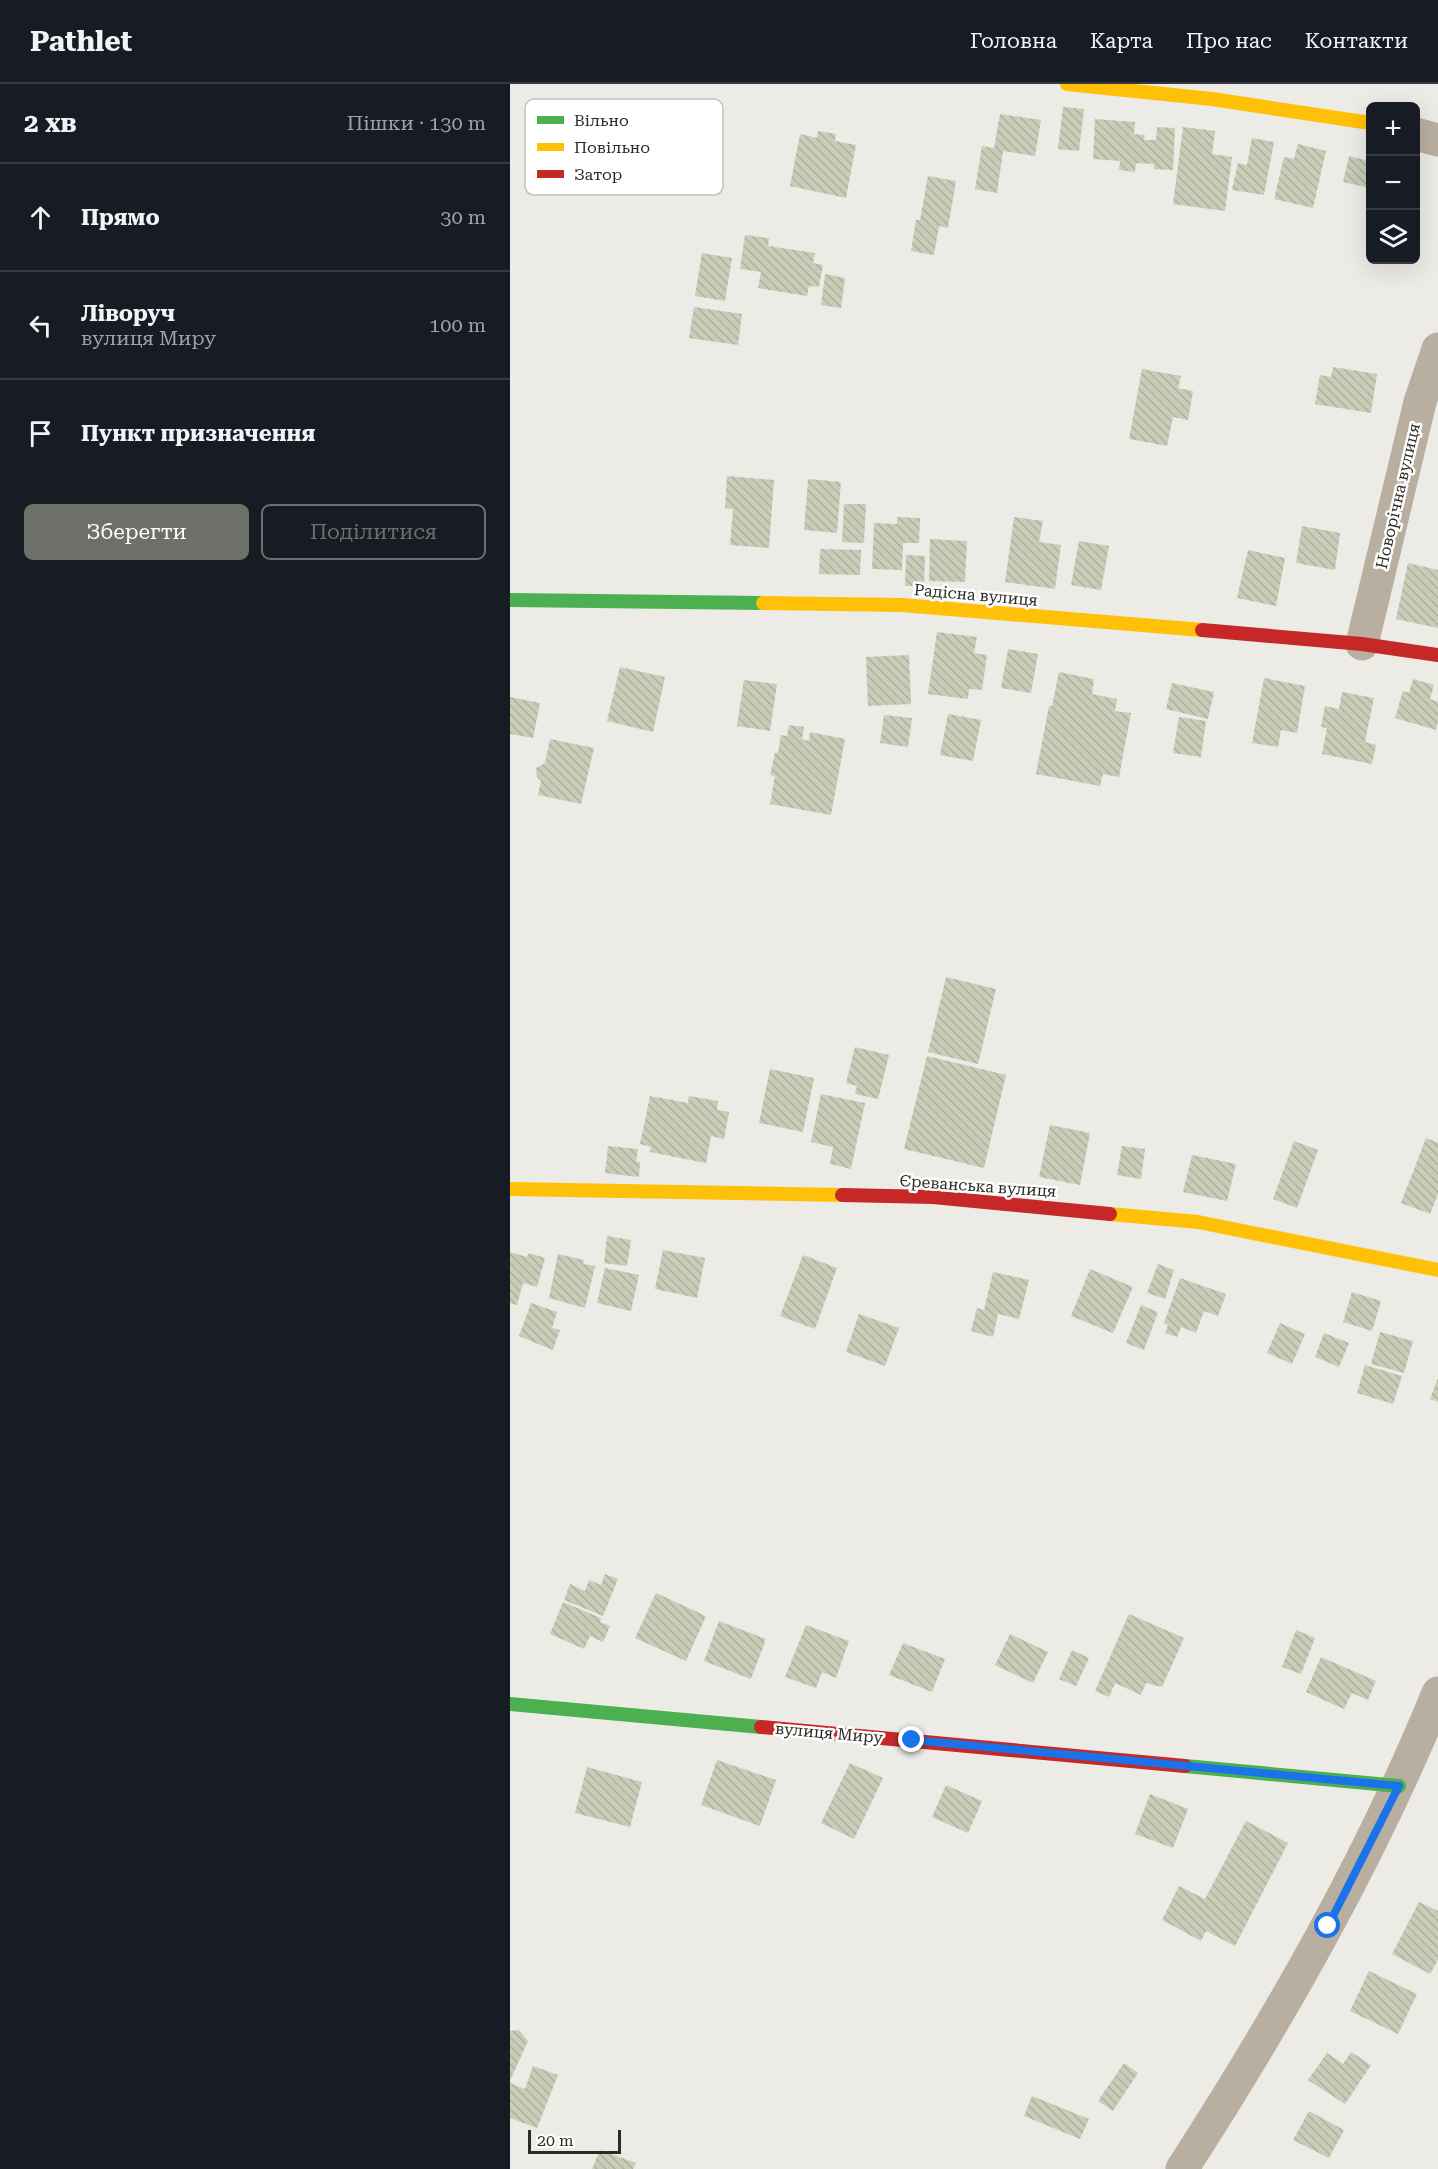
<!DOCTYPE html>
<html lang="uk">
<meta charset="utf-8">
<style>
body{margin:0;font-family:"Roboto Serif",serif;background:#20242c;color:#f1f3f6}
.controls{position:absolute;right:18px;top:18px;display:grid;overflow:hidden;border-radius:9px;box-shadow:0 6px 24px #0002}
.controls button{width:54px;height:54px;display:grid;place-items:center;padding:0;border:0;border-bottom:2px solid #363941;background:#171b24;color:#f1f3f6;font:30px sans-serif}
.scale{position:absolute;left:18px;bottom:15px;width:93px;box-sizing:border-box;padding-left:6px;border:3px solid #2c2c27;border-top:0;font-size:16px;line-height:21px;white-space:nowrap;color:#2c2c27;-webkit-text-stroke:4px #fff;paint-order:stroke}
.stop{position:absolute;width:18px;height:18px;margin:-14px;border:4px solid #1a73e8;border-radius:50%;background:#fff}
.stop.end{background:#1a73e8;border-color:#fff;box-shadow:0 2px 6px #0008}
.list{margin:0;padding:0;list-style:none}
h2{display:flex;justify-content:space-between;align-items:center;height:78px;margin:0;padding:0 24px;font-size:26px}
h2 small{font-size:20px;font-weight:400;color:#9ea1a6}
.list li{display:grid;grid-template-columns:39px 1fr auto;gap:18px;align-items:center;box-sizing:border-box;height:108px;padding:0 24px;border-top:2px solid #363941}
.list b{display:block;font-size:22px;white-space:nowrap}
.list p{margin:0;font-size:20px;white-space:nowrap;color:#9ea1a6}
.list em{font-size:20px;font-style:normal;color:#9ea1a6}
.actions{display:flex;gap:12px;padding:18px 24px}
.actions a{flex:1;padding:14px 0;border:2px solid #6f6f6a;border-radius:9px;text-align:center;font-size:21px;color:#6f6f6a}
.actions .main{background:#6f6f6a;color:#fff}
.icon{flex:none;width:33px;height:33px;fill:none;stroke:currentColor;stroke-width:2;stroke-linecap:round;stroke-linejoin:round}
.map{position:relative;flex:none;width:928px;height:2085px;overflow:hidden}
header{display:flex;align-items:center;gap:36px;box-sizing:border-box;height:84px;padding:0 30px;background:#171b24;border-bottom:2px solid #363941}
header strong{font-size:28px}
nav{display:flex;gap:33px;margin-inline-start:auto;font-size:21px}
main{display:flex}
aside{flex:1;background:#171b24}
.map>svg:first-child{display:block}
</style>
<header>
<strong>Pathlet</strong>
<nav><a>Головна</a><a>Карта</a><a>Про нас</a><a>Контакти</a></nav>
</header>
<main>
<aside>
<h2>2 хв<small>Пішки · 130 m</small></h2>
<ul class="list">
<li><svg class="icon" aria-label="ahead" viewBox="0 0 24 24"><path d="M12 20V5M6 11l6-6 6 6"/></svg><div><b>Прямо</b></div><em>30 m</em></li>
<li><svg class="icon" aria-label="left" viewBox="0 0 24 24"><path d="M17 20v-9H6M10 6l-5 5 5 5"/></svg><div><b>Ліворуч</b><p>вулиця Миру</p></div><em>100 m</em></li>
<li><svg class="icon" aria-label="arrive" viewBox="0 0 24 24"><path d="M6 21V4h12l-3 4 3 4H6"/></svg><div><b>Пункт призначення</b></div></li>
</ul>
<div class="actions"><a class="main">Зберегти</a><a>Поділитися</a></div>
</aside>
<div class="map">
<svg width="928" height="2085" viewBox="0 0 928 2085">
<defs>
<pattern id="building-back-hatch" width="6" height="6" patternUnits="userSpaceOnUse" patternTransform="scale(1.5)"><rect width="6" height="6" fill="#c8cdb8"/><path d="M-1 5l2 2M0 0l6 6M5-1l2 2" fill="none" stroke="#acb09e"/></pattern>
</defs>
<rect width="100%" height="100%" fill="#ecebe6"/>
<g fill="url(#building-back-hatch)">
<path d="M553,23L574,25L569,67L548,65Z"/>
<path d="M490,30L531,36L525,72L493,67L487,109L465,105L472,62L484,64Z"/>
<path d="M585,35L625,38L624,50L635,51L634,56H646L647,43L665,44L663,86L644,85V80L626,79L625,88L609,86L610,77L583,75Z"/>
<path d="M673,43L705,47L702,70L722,73L715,127L663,120Z"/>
<path d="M308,47L326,50L325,57L346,61L336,114L280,102L290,50L307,54Z"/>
<path d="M742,54L764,58L754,111L722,106L728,79L737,81Z"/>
<path d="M788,60L816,67L803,124L764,115L774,73L784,75Z"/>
<path d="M839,72L860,77V104L833,98Z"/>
<path d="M418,92L446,97L438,144L429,142L424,171L401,167L406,136H410Z"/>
<path d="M235,151L259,154L258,162L305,169L303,179L313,181L309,203L299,202L297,212L248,204L251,188L230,185Z"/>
<path d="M192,169L222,174L215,217L185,212Z"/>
<path d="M315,190L335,194L331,224L311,221Z"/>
<path d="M184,223L232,230L228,261L179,254Z"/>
<path d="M823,283L867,290L861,329L805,320L810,291L821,293Z"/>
<path d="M632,285L671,292L668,304L683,307L678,336L663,333L657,362L619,355Z"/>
<path d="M217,392L264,396L259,464L220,461L223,425L215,424Z"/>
<path d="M298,395L331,398L327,449L294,446Z"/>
<path d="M334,420H356L354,459L332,458Z"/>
<path d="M387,433L410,434L409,459H393L392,486L362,485L364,439L387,440Z"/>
<path d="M504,433L533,437L529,458L551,461L545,505L495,498Z"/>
<path d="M792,442L830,449L825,486L786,479Z"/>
<path d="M420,455L457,457L455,498L419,497Z"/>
<path d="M569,457L599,462L591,506L561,501Z"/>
<path d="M310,465L351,466L350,491L309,490Z"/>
<path d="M738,466L775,474L766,522L727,514Z"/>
<path d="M396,471L415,472L414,502H395Z"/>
<path d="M898,479L928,486V544L886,535Z"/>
<path d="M427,548L467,553L464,569L477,571L472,606L459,605L458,615L418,610Z"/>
<path d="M498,565L528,570L521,609L491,604Z"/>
<path d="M399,571L401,620L358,622L356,573Z"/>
<path d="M110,583L155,593L143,648L97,637Z"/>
<path d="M549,588L584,595L582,610L607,615L605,627L621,629L609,693L593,690L590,702L526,690L539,622H542Z"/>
<path d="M754,594L795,602L787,649L771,646L768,663L742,659Z"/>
<path d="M903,595L924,601L920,615L928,618V638L926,646L885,634L893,607L899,609Z"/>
<path d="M234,596L267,600L260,647L227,642Z"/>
<path d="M662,599L704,608L698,635L656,625Z"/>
<path d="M832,608L864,614L855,658L866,661L862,680L812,670L817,644L811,643L815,622L829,625Z"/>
<path d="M0,613L30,619L23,654L0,650Z"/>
<path d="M438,630L471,636L463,677L430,671Z"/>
<path d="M374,631L402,634L398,663L370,659Z"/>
<path d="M669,633L696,637L691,673L663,669Z"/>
<path d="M279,641L294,643L292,655L299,657L300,648L335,655L321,731L260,720L265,692L260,691L265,669H268L271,651L277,652Z"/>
<path d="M40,655L84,664L71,720L28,711L31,697L27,693L26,684L35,679Z"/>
<path d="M436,893L486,905L468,980L418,968Z"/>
<path d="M345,963L379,971L368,1015L345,1010L347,1002L336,999Z"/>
<path d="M417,972L496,991L474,1084L394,1065Z"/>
<path d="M260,985L304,994L293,1048L249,1039Z"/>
<path d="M311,1010L355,1019L341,1085L320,1080L323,1063L301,1058Z"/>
<path d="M140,1012L178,1019L179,1012L208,1017L207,1026L219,1028L214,1055L201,1052L196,1079L140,1068L141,1063L130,1060Z"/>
<path d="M540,1041L580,1049L570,1101L529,1093Z"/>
<path d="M916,1054L928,1059V1110L920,1130L891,1119Z"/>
<path d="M784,1057L808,1066L787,1124L763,1115Z"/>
<path d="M98,1062L128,1065L126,1078H130L129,1093L95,1089Z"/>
<path d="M612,1062L635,1065L631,1095L607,1091Z"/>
<path d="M682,1071L726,1080L717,1117L673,1108Z"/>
<path d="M97,1152L121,1156L117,1182L94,1179Z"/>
<path d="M153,1166L195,1174L187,1214L145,1205Z"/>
<path d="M0,1168L17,1173L19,1169L35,1174L27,1203L13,1199L7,1221L0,1219Z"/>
<path d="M48,1170L74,1176L73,1180L85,1182L75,1224L39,1214Z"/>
<path d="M293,1171L327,1184L305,1245L270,1232Z"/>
<path d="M648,1180L664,1186L655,1215L637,1209Z"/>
<path d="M95,1184L129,1191L121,1227L87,1219Z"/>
<path d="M580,1185L623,1203L603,1249L561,1232Z"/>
<path d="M483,1188L519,1196L509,1235L488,1230L483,1253L461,1247L467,1224L474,1226Z"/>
<path d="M670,1194L716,1210L708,1232L694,1227L686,1249L671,1243L667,1253L655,1249L658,1241L654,1239Z"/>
<path d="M842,1208L871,1217L862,1247L833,1238Z"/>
<path d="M21,1219L47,1228L42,1244L50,1246L43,1266L9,1252Z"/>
<path d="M631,1221L648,1228L634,1266L616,1259Z"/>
<path d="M349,1230L389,1244L375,1282L336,1268Z"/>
<path d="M770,1239L795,1250L782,1280L757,1269Z"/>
<path d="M870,1248L903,1257L894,1289L861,1280Z"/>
<path d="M814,1249L839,1259L829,1283L805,1273Z"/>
<path d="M855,1281L892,1292L883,1320L847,1309Z"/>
<path d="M928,1294V1318L920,1315Z"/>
<path d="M95,1490L108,1495L93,1532L54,1516L60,1500L75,1507L79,1496L91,1501Z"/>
<path d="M146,1509L196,1532L176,1577L125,1554Z"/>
<path d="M53,1518L91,1534L90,1538L100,1542L93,1558L80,1552L74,1565L40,1550Z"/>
<path d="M619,1530L674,1554L652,1603L636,1599L631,1611L605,1599L599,1613L585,1607Z"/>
<path d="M209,1537L256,1555L241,1595L194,1577Z"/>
<path d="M296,1541L339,1557L326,1594L312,1588L306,1604L275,1593Z"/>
<path d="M786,1546L805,1554L791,1590L772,1583Z"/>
<path d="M500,1550L538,1568L523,1599L485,1581Z"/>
<path d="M393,1559L435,1575L422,1608L379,1591Z"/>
<path d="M562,1566L579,1574L566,1602L549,1595Z"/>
<path d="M811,1573L866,1597L858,1616L842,1609L834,1625L796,1608Z"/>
<path d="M207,1676L266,1696L250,1742L191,1721Z"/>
<path d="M340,1679L373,1694L344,1755L311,1739Z"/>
<path d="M77,1683L132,1698L120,1743L65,1729Z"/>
<path d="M436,1701L472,1717L458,1749L422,1733Z"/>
<path d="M640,1710L678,1725L663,1764L625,1750Z"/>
<path d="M736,1737L778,1759L725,1862L696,1847L691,1857L652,1836L669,1802L695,1815Z"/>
<path d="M909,1818L928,1827V1876L920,1890L882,1870Z"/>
<path d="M859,1887L907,1910L888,1950L840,1927Z"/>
<path d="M9,1946L18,1957L0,1997V1947Z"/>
<path d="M841,1968L861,1981L835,2020L798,1996L817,1969L833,1980Z"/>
<path d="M614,1979L628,1989L603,2027L588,2017Z"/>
<path d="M23,1982L48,1991L27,2044L0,2034V1999L15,2005Z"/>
<path d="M522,2012L579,2035L570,2055L514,2032Z"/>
<path d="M799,2027L834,2046L819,2074L783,2056Z"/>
<path d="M90,2066L126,2079L123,2085H82Z"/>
</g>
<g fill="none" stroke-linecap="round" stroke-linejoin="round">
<g stroke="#b9afa0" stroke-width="33">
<path d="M906,50L928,56"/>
<path d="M852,560L910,318L928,265"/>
<path d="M672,2085C770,1933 860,1776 928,1609"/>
</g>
<g stroke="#4caf50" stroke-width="14">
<path d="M0,516L253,519"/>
<path d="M0,1620L251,1643"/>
<path d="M675,1682L889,1702"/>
</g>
<g stroke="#ffc107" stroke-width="14">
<path d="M557,0L702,15L860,39"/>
<path d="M253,519L392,521L692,546"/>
<path d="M0,1105L332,1111"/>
<path d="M600,1130L688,1138L928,1186"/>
</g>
<g stroke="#c62828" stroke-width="14">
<path d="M692,546L852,560L928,571"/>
<path d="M332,1111L423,1113L600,1130"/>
<path d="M251,1643L675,1682"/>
</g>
</g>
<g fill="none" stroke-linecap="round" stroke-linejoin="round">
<path stroke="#1a73e8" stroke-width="8" d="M402,1656L889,1702L818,1842"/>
</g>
<g text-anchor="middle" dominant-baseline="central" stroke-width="5" stroke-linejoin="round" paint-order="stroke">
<g font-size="16" fill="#2c2c27" stroke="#fff">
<text transform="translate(888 412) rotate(-77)">Новорічна вулиця</text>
<text transform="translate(466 511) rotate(5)">Радісна вулиця</text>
<text transform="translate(468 1102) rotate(4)">Єреванська вулиця</text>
<text transform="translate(319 1649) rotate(5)">вулиця Миру</text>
</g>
</g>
<rect x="15" y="15" width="198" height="96" rx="9" fill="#fff" stroke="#c0c0be" stroke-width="1.5"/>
<rect x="27" y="32" width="27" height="8" fill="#4caf50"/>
<rect x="27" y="59" width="27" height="8" fill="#ffc107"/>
<rect x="27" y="86" width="27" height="8" fill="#c62828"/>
<g font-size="16" fill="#2c2c27">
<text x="64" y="42">Вільно</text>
<text x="64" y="69">Повільно</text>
<text x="64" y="96">Затор</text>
</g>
</svg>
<div class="controls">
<button>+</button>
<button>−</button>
<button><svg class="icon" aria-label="layers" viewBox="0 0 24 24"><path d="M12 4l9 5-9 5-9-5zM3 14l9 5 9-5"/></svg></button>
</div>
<div class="scale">20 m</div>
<div class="stop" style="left:818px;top:1842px"></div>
<div class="stop end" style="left:402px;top:1656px"></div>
</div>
</main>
